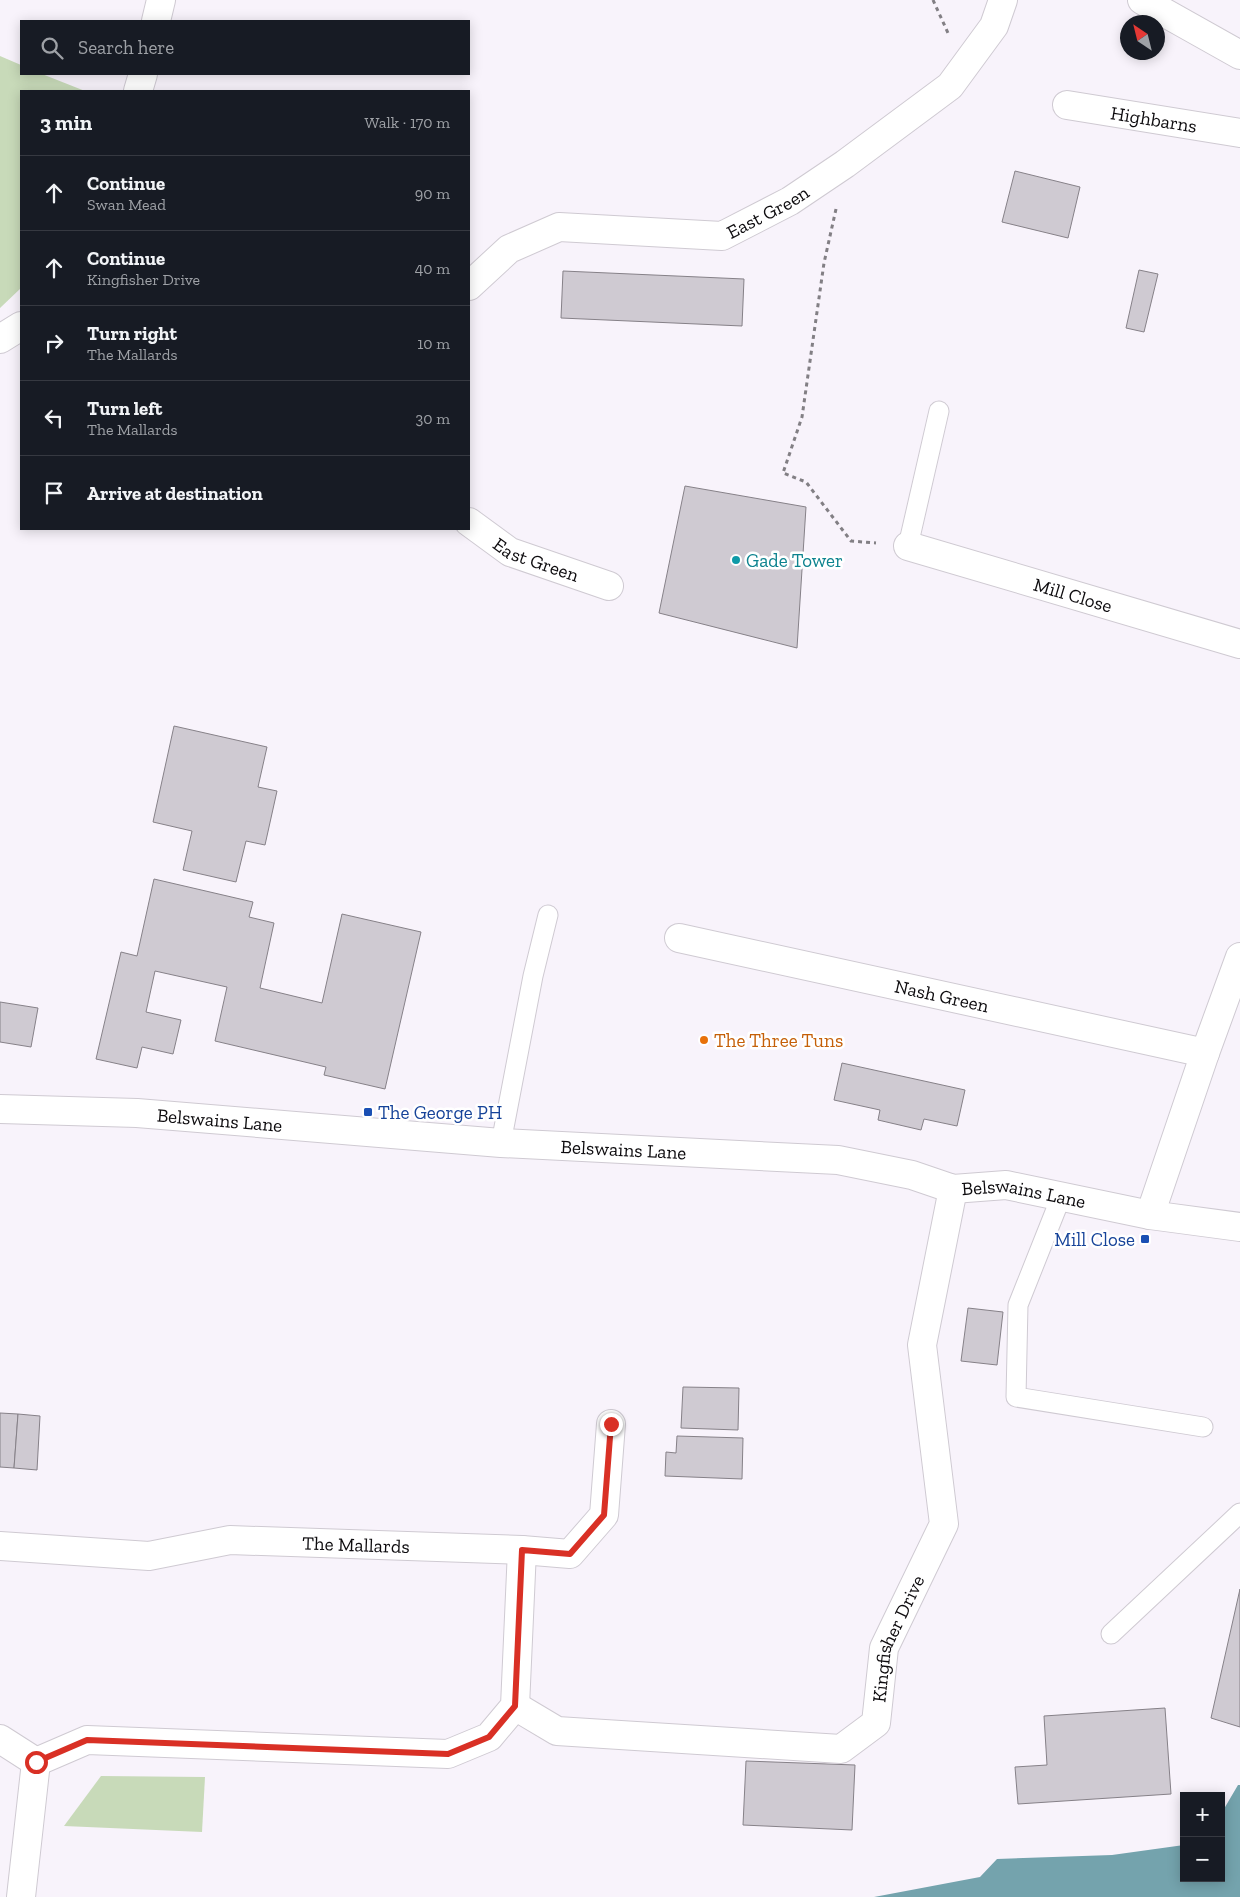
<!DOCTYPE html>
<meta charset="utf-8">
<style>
body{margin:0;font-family:"Zilla Slab",serif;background:#242831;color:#f1f3f6}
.controls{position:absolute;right:15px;bottom:15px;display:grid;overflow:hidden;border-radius:0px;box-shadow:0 2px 12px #0003}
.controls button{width:45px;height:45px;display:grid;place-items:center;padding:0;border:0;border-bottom:1px solid #363941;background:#171b24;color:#f1f3f6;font:25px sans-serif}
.compass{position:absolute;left:1120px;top:15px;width:45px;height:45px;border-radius:50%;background:#171b24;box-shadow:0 2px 12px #0003;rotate:325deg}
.stop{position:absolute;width:15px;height:15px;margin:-11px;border:4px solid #d93025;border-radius:50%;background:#fff}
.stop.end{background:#d93025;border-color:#fff;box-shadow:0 1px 5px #0008}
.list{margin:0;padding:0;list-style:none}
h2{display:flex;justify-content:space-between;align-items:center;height:65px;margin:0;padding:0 20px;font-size:21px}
h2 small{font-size:16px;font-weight:400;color:#9ea1a6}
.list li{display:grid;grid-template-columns:32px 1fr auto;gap:15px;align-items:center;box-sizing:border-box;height:75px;padding:0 20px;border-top:1px solid #363941}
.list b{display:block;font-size:19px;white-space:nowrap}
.list p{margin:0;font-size:16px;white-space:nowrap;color:#9ea1a6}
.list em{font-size:16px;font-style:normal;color:#9ea1a6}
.icon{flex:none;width:28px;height:28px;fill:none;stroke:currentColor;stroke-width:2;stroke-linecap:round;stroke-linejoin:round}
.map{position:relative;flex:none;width:1240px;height:1897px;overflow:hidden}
.search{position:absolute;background:#171b24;box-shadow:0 2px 12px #0003;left:20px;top:20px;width:450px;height:55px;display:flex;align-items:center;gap:12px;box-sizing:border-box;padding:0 18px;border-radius:0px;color:#9ea1a6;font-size:19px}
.panel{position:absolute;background:#171b24;box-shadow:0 2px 12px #0003;left:20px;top:90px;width:450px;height:440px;border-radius:0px}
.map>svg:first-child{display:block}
</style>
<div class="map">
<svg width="1240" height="1897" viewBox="0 0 1240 1897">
<rect width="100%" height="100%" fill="#f8f3fb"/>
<g fill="#c8dab9">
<path d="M0,56L21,65V74H42L85,91H21V288L0,308Z"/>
<path d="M101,1776L205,1777L202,1832L64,1826Z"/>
</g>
<path fill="#74a3ad" d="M1238,1785H1240V1897H874L980,1877L997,1859L1112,1855L1184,1845V1878H1221V1814Z"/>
<g fill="#cfcad2" stroke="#868188">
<path d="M1015,171L1080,187L1068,238L1002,222Z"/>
<path d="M1139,270L1158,274L1144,332L1126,328Z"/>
<path d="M563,271L744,279L742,326L561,318Z"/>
<path d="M685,486L806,507L797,648L659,613Z"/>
<path d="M174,726L267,747L258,787L277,791L265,845L246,841L236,882L183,870L192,831L153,822Z"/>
<path d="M154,879L253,902L249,917L274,923L260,988L322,1003L342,914L421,932L385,1089L324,1075L326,1067L215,1041L227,987L155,971L146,1012L181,1020L173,1054L142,1047L137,1068L96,1059L121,952L137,956Z"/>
<path d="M0,1002L38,1008L31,1047L0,1042Z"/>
<path d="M842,1063L965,1090L957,1126L924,1119L921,1130L878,1120L880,1110L834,1100Z"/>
<path d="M968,1308L1003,1312L997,1365L961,1361Z"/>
<path d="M683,1387L739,1388L738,1430L681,1428Z"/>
<path d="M0,1413L18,1414L14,1468L0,1467Z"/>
<path d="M18,1414L40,1416L37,1470L14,1468Z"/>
<path d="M677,1436L743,1438L742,1479L665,1476L666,1452L676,1453Z"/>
<path d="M1240,1589V1727L1211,1718Z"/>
<path d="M1165,1708L1171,1794L1018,1804L1015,1767L1047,1765L1044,1716Z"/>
<path d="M746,1761L855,1765L852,1830L743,1825Z"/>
</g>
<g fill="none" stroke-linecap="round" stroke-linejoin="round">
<g stroke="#cfcad2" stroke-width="21">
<g id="lane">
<path d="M908,546L939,411"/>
<path d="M501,1143L533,976L548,915"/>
<path d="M1061,1197L1018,1305L1016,1397L1203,1427"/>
<path d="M1111,1634L1240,1513"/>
</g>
</g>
<g stroke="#cfcad2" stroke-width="30">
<g id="street">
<path d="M1142,0L1240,55"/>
<path id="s1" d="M1067,105L1240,133"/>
<path id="s2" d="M469,286L509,249L559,227L722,236L790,201L845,164L950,86L994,26L1003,0"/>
<path id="s3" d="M469,522L510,552L609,586"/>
<path id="s4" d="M908,546L1240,644"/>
<path id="s5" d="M679,938L1205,1053"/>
<path d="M1150,1215L1205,1053L1240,957"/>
<path id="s6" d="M0,1546L149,1556L230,1540L522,1550L570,1554L604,1515L611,1424"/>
<path id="s7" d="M515,1706L557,1731L841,1749L876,1723L884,1648L944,1524L922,1345L953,1189"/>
<path d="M0,1739L36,1762L87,1740L448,1754L489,1737L515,1706L522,1550"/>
<path d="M21,1897L36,1762"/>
</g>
</g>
<g stroke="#cfcad2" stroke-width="30">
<g id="secondary">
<path d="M156,21L161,0"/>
<path d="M138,91L143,74"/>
<path d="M0,339L21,326"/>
<path id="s8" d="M0,1109L137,1113L501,1143L838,1160L912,1175L953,1189L1006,1185L1150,1215L1240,1227"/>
</g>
</g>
<g stroke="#827f84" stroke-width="3" stroke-dasharray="4 4" stroke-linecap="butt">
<path d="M933,0L948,33"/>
<path d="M836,209L824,263L802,417L783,473L806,482L851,541L876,543"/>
</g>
<use href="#lane" stroke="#fff" stroke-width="19"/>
<use href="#street" stroke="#fff" stroke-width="28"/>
<use href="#secondary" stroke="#fff" stroke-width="28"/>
</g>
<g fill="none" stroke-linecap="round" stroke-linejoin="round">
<path stroke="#d93025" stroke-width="6" d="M36,1762L87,1740L448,1754L489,1737L515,1706L522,1550L570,1554L604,1515L611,1424"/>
</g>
<circle fill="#0f9aa8" stroke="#fff" stroke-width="2" cx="736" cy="560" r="5"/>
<circle fill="#e8710a" stroke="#fff" stroke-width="2" cx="704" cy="1040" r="5"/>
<g fill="#1a4fb4" stroke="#fff" stroke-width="2">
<rect x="363" y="1107" width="10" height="10" rx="2.5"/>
<rect x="1140" y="1234" width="10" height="10" rx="2.5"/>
</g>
<g text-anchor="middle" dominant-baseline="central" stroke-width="5" stroke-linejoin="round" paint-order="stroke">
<g font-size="19" fill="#0d0b0e" stroke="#fff">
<text stroke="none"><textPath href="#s1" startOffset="88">Highbarns</textPath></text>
<text stroke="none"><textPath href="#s2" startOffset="324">East Green</textPath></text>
<text stroke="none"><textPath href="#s3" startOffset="78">East Green</textPath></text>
<text stroke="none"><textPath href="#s4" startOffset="172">Mill Close</textPath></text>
<text stroke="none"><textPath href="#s5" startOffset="269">Nash Green</textPath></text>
<text stroke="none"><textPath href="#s8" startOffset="220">Belswains Lane</textPath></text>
<text stroke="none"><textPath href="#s8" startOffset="625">Belswains Lane</textPath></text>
<text stroke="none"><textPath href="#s8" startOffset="1030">Belswains Lane</textPath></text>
<text stroke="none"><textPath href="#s6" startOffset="358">The Mallards</textPath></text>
<text stroke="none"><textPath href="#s7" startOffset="465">Kingfisher Drive</textPath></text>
</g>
<g font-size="19" fill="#0d838f" stroke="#fff" text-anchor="start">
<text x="746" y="560">Gade Tower</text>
</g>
<g font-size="19" fill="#c56008" stroke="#fff" text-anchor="start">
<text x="714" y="1040">The Three Tuns</text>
</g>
<g font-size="19" fill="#164399" stroke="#fff" text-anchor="start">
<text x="378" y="1112">The George PH</text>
<text x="1135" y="1239" text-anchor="end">Mill Close</text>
</g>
</g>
</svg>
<div class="controls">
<button>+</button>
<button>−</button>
</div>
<svg class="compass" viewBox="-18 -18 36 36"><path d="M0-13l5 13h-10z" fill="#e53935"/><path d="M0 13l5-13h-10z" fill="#9ea1a6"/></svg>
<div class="stop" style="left:36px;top:1762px"></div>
<div class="stop end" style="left:611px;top:1424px"></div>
<div class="search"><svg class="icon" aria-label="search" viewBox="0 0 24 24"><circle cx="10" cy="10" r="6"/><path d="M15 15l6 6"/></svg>Search here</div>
<section class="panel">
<h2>3 min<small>Walk · 170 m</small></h2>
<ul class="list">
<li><svg class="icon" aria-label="ahead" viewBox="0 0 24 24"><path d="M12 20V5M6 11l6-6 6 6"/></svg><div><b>Continue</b><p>Swan Mead</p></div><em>90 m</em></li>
<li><svg class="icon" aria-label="ahead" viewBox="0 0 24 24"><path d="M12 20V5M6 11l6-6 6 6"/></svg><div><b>Continue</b><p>Kingfisher Drive</p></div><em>40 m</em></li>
<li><svg class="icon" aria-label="right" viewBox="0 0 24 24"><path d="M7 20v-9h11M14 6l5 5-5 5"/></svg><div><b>Turn right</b><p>The Mallards</p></div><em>10 m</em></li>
<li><svg class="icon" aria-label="left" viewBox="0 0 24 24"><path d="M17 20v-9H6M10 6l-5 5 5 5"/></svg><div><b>Turn left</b><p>The Mallards</p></div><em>30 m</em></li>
<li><svg class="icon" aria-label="arrive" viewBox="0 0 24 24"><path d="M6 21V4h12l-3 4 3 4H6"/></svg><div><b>Arrive at destination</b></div></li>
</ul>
</section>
</div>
